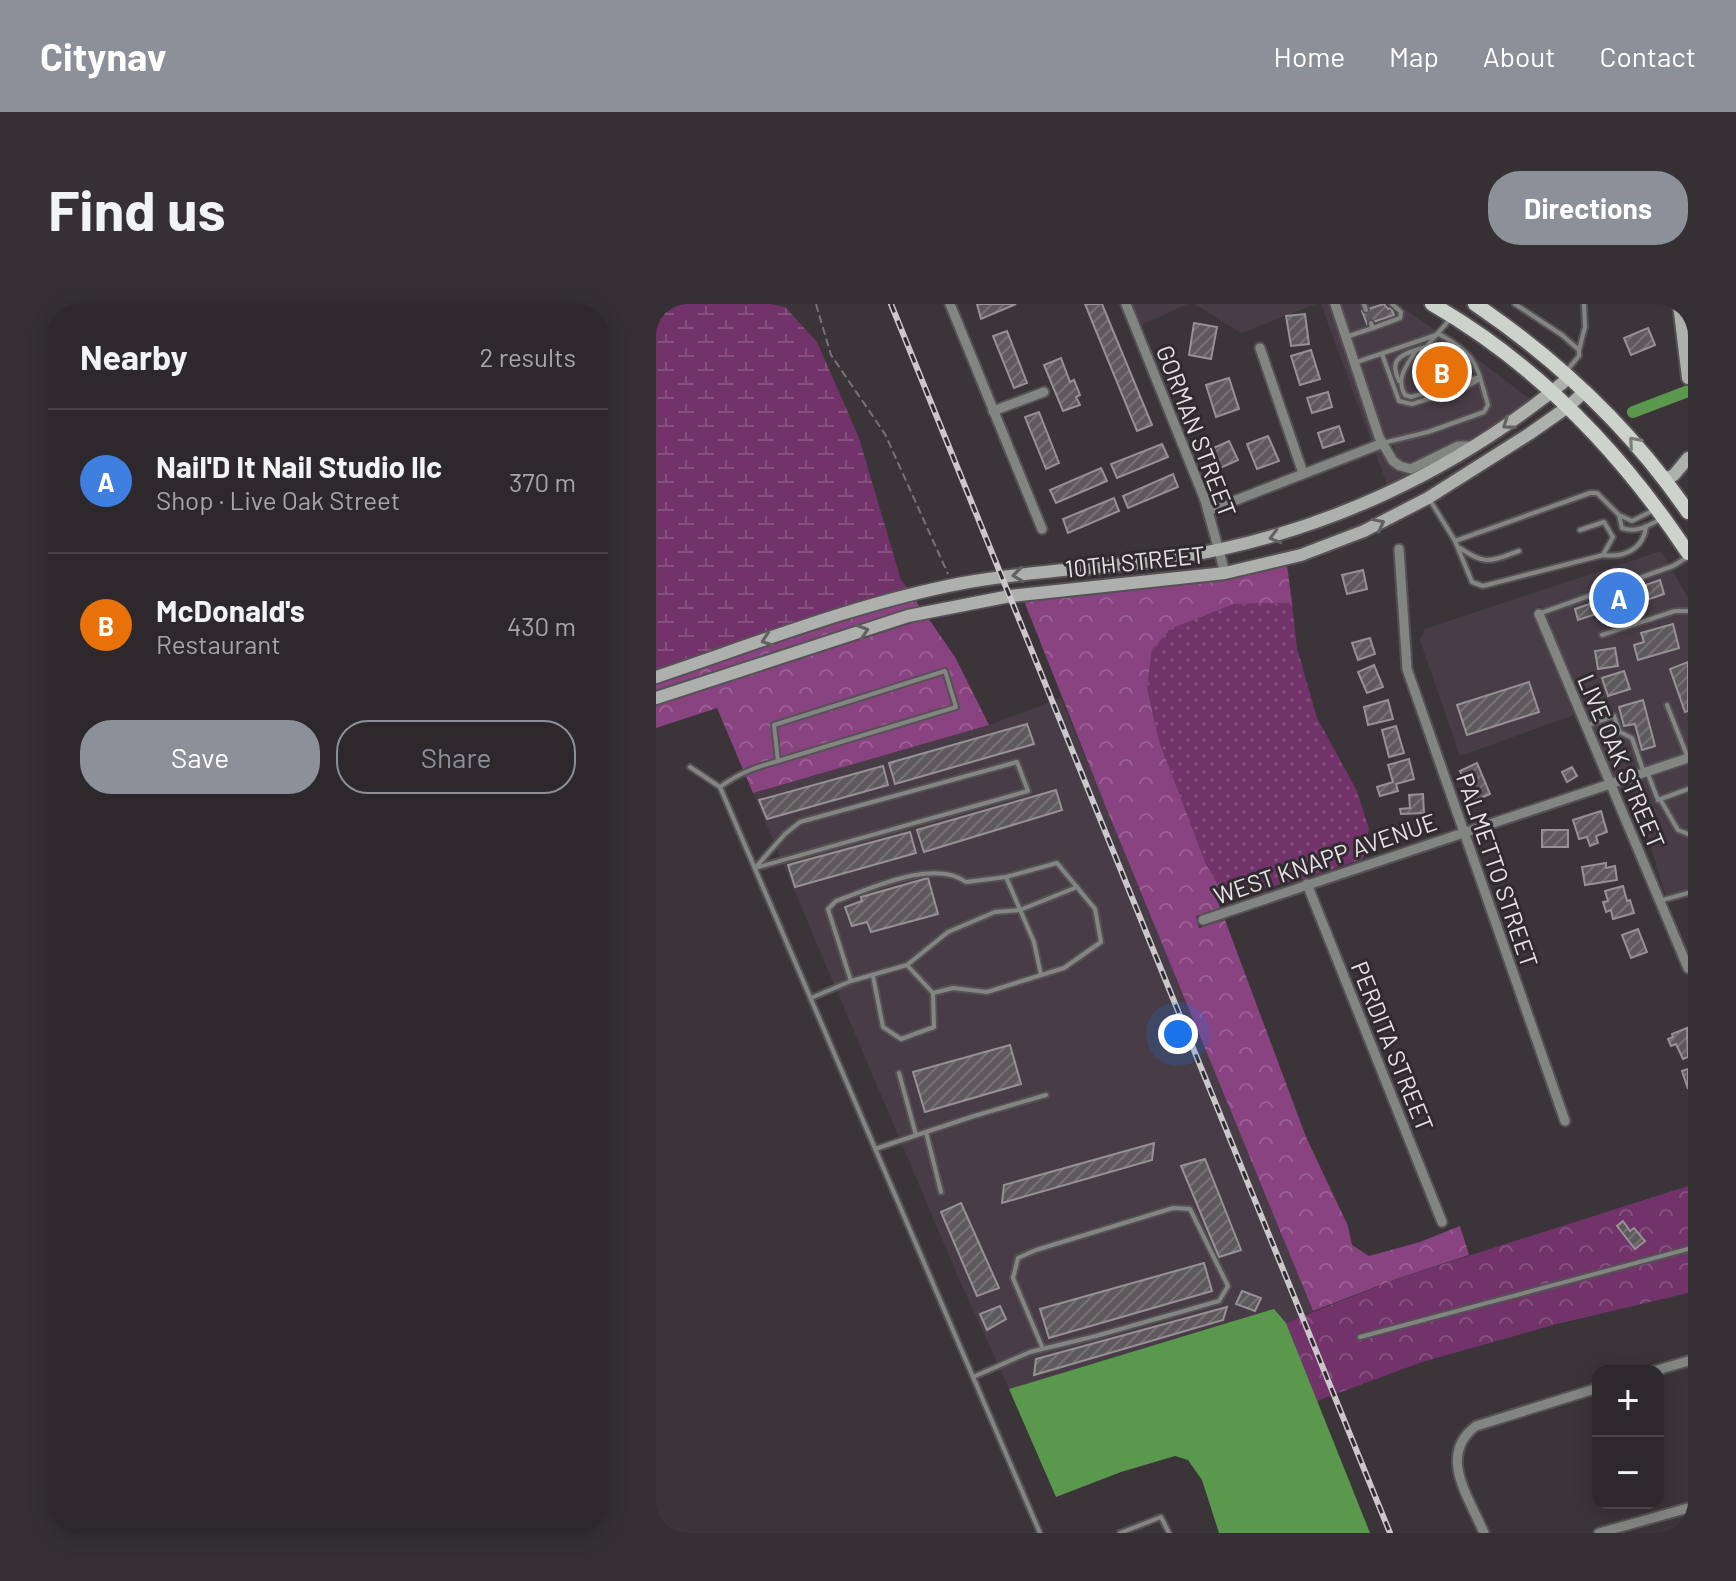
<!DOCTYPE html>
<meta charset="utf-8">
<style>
body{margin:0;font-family:Barlow,sans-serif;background:#343034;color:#f1f3f6}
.controls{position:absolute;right:24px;bottom:24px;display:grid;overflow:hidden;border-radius:16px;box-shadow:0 4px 20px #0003}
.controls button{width:72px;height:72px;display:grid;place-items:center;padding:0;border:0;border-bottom:2px solid #484448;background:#2c282c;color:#f1f3f6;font:40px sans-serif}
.you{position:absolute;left:522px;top:730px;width:28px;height:28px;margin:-20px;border:6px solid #fff;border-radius:50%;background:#1a73e8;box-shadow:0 0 0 12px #1a73e833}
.badge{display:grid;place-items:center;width:52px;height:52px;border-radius:50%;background:#8c9099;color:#fff;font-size:26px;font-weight:700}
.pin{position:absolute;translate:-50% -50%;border:4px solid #fff;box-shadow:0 2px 8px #0006}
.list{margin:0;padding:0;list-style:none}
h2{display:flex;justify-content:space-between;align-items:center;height:104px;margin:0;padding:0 32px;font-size:34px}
h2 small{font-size:26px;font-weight:400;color:#a6a6a9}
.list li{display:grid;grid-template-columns:52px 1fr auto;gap:24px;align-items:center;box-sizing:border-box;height:144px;padding:0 32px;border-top:2px solid #484448}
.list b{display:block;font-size:30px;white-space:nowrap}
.list p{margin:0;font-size:26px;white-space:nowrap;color:#a6a6a9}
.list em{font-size:26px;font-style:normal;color:#a6a6a9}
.actions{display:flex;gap:16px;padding:24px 32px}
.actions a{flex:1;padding:18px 0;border:2px solid #8c9099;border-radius:32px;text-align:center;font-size:28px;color:#8c9099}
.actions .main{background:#8c9099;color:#fff}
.map{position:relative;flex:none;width:1032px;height:1229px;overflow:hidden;border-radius:32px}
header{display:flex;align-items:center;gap:48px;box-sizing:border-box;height:112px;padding:0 40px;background:#8c9099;color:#fff}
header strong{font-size:38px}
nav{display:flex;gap:44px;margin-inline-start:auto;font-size:28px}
.intro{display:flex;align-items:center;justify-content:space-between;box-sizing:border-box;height:192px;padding:0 48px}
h1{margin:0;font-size:56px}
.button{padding:20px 36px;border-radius:32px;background:#8c9099;color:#fff;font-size:28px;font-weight:700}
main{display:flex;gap:48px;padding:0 48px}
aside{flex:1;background:#2c282c;border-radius:32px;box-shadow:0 4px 20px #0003}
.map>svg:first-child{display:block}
</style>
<header>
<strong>Citynav</strong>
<nav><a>Home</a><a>Map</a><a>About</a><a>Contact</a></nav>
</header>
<div class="intro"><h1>Find us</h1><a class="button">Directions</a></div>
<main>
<aside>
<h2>Nearby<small>2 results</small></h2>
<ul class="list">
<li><span class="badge" style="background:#3f7fe0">A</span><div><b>Nail'D It Nail Studio llc</b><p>Shop · Live Oak Street</p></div><em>370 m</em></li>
<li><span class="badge" style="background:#e8710a">B</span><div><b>McDonald's</b><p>Restaurant</p></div><em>430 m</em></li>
</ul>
<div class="actions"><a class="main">Save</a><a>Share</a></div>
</aside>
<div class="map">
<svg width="1032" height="1229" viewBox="0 0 1032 1229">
<defs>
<pattern id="grass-dots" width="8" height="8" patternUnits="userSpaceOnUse" patternTransform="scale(2)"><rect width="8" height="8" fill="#71336a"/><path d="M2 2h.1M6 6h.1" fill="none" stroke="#85507f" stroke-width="1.8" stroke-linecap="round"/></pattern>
<pattern id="forest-crowns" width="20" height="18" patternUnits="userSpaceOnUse" patternTransform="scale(2)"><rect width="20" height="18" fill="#894380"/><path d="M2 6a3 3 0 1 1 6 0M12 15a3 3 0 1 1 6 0" fill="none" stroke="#9a5e92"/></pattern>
<pattern id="wetland-marsh" width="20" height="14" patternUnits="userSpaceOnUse" patternTransform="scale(2)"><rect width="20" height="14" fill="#71336a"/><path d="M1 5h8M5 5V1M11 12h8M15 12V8" fill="none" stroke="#85507f"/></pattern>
<pattern id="park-crowns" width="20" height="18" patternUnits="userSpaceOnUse" patternTransform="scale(2)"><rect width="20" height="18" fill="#71336a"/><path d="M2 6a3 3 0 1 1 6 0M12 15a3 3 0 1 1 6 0" fill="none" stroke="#85507f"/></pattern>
<pattern id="building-hatch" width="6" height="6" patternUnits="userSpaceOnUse" patternTransform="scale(2)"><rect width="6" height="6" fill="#5e595d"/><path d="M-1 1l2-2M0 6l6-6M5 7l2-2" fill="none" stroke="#757174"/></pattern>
</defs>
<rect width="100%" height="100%" fill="#3b353a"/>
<g fill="#483d46">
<path d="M476,0H532L485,21Z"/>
<path d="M539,0H660L585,29Z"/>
<path d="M665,0H672L718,135L734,162L742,168L756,171L732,183Z"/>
<path d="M685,0H741L821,55L875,96L818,136H802L759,158L746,156L741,153L736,137L728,129Z"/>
<path d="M1005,247L1032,294V447L956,473L885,301L875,307L918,411L804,452L764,336L769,325Z"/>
<path d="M405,394L657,1007L630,1019L618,1006L353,1085L303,975L97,489L333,421Z"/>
<path d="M1032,460V585L1010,593L977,483L962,487L961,485Z"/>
</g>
<path fill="url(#grass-dots)" d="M636,299L641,344L661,414L701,487L713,525L707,555L643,576L569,593L550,560L503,437L491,384L496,346L513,325L578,300Z"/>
<g fill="url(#forest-crowns)">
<path d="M631,261L636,299L578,300L514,325L496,346L491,384L503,437L550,560L569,593L561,595L564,604L540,612L543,624L569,616L650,833L692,922L696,941L713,952L764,938L804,922L813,951L740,975L657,1007L449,501L368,297L566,277Z"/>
<path d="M259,296L264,303L0,387V379L180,319Z"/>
<path d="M272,314L299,353L333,421L97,489L61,404L0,424V401Z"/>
</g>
<path fill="url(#wetland-marsh)" d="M0,0H115L129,3L161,38L203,134L245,276L252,285L177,306L0,366Z"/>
<path fill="url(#park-crowns)" d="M1032,882V989L901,1020L766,1058L661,1097L630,1019L740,975Z"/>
<path fill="#5a984e" d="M618,1005L630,1019L714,1229H563L546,1176L532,1156L519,1152L465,1168L400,1193L353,1085Z"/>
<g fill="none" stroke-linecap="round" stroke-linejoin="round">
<path stroke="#5a984e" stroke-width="12" d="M977,108L1032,87"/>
</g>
<g fill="url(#building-hatch)" stroke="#979196" stroke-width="2">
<path d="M321,0H360L325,15Z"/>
<path d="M429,0H446L496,121L481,127Z"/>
<path d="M728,0L732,5L735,4L738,11L711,20L706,7Z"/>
<path d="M649,10L653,40L635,42L630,12Z"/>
<path d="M538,19L561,23L555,55L533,51Z"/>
<path d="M992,24L999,41L975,51L968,34Z"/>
<path d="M351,27L371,79L358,84L337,32Z"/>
<path d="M655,46L664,75L644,81L635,52Z"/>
<path d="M803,50L810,73L769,87L762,63Z"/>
<path d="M405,54L414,78L418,76L424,91L420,93L424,101L407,107L388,61Z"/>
<path d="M573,74L583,105L560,113L550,81Z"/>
<path d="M672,88L676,103L656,109L651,94Z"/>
<path d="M383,108L403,159L390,165L369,113Z"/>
<path d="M683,122L688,137L667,144L662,129Z"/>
<path d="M612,132L623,157L601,165L591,140Z"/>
<path d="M573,137L582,156L562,165L553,146Z"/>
<path d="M506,140L512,153L461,174L455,160Z"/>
<path d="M445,164L451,177L400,199L394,186Z"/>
<path d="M517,170L522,183L472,204L467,192Z"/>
<path d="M458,194L463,207L412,229L407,215Z"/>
<path d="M707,266L711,285L691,290L686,271Z"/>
<path d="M1004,276L1008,290L982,299L981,296L922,316L919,305Z"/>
<path d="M1017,320L1023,344L982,356L978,341L988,338L985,329Z"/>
<path d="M714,334L719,350L702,356L696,339Z"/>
<path d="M959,344L962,362L942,365L939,347Z"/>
<path d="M1032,358V407L1029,408L1014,365Z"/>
<path d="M718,361L727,383L711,389L702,368Z"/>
<path d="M968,367L974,385L952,392L946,374Z"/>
<path d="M873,378L883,408L811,431L801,401Z"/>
<path d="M732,396L737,415L712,421L708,403Z"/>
<path d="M987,396L999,442L986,446L979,420L968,422L963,403Z"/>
<path d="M371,420L378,440L239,480L233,459Z"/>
<path d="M740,422L748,449L733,453L726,426Z"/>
<path d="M753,455L758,475L740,480L742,487L724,492L721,483L737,478L732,461Z"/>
<path d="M821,459L834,490L818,497L804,467Z"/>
<path d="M227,462L232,481L111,515L103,496Z"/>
<path d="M916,463L921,472L911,478L906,468Z"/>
<path d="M400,486L406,506L268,548L261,526Z"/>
<path d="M767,490L768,509L745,510L744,505L754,504L753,491Z"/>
<path d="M945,507L951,528L940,532L942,539L934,542L931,533L923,535L917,516Z"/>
<rect x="886" y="526" width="26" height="17"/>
<path d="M254,528L260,549L139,583L132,561Z"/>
<path d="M950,559V564L959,562L961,576L929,581L926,563Z"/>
<path d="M272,574L282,610L215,628L211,618L196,622L189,603L206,597L205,593Z"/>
<path d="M967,582L971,597L974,596L978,609L957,615L955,606L950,608L947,598L952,597L949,587Z"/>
<path d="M982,625L991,648L975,654L966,631Z"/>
<path d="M1031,724L1032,753L1027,755L1020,740L1015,742L1012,735L1017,733L1016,730Z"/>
<path d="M354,741L365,780L269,808L257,768Z"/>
<path d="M1032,765V785L1026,767Z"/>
<path d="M498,839L496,856L346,899L348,881Z"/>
<path d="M549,855L585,946L563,953L525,862Z"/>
<path d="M305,899L343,984L321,992L285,908Z"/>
<path d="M967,917L974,927L978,924L989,937L979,945L961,922Z"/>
<path d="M548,959L556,987L393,1034L384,1005Z"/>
<path d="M586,987L605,994L599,1007L580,1000Z"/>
<path d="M344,1002L350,1015L331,1026L324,1010Z"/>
<path d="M571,1003L567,1016L378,1071L380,1055Z"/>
</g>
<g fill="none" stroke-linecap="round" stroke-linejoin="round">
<g stroke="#565155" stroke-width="8">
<g id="lane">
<path d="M708,0L710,6"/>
<path d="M859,0L906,31L923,46V52L912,65"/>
<path d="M795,14L770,43L760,46C751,62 739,74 749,91L755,93L824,73"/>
<path d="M717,24L744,14L745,8L736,0"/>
<path d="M690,33L717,24L715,19"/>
<path d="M923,46L929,23L928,0"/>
<path d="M726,50L743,97L756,100L808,84L824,75"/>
<path d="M701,58L783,30C822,52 820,60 832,101L828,108L772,128L727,139"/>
<path d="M743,77C734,58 741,52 760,46"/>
<path d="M774,196L799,237L934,189H941L963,211L976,217L998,206"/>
<path d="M963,211L966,224C981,229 991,222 1003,216"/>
<path d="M924,226L948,218L957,233L947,251"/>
<path d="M799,237L816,278L827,282L947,251C968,254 988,245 990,222"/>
<path d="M804,244C830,262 835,257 863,247"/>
<path d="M885,309L1017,262L1030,254"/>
<path d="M946,331L1019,307H1032"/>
<path d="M1011,401L1032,454"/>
<path d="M929,422L958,412L964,428L976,434L987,466"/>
<path d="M361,458L372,487L99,564L129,530L144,518Z"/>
<path d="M34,463L64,483L384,1229"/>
<path d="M992,470L1002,496L1032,485"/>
<path d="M64,483C83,469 100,463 122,457L300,403L289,367L118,421L122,457"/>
<path d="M1004,495L1022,526L1032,530"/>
<path d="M350,573L378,638L385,671"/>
<path d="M1003,597L1032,589"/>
<path d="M251,661L276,688"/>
<path d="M195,677L251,661L292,628L339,608L364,606L421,583"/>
<path d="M155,694L195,677L172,605L180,597C214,585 278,554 310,578L350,573L401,559L439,605L445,638L408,664L331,688L297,684L277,689L278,723L245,735L227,723L217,672"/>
<path d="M243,769L260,831"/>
<path d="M270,828L285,888"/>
<path d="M219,845L318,812L390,791"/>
<path d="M704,1033L1032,945"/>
<path d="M317,1073L374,1048L440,1032L563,997L572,982L534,905L517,904L380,946L362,954L357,974L387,1045"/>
<path d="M464,1229L505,1213L513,1229"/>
</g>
</g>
<g stroke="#565155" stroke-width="13">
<g id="street">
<path d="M294,0L386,225"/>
<path d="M470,0L549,196L569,269"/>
<path d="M679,0L723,133L737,157L744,162L755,165L802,142H818"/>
<path d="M604,44L647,169"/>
<path d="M337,107L388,88"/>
<path d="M552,207L727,139"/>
<path d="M743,245L751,365L909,817"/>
<path d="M883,310L1032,664"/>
<path d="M651,580L786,918"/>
<path d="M547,616L1032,454"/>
<path d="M998,1067L1032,1057"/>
<path d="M828,1229C813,1193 781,1151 820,1122L942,1084"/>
<path d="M943,1229L1032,1204"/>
</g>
</g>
<g stroke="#565155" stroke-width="16">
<g id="secondary">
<path d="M1023,0L1032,74"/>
<path d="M1009,175L1018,171L1032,154"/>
<path d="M0,373C101,339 202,299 307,279C376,266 447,265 517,254C665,231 799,168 914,73"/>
<path d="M0,394L252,312L354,292L569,269L645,251L708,227L772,194L873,130L913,102L929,87"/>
</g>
</g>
<g stroke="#565155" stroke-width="18">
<g id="primary">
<path d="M776,0C882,61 965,148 1032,249"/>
<path d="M819,0C903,57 975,125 1032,208"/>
</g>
</g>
<path stroke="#777276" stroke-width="2" stroke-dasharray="8 4" stroke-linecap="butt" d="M160,0L175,51L229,130L292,270"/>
<use href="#lane" stroke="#838582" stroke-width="4"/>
<use href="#street" stroke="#838582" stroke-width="9"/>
<use href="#secondary" stroke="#adb0ac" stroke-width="12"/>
<use href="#primary" stroke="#ced2cd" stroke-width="14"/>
<g stroke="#ccc7cb" stroke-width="6">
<path id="rail" d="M235,0L734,1229"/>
</g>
<use href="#rail" stroke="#302b2f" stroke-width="3" stroke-dasharray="9" stroke-linecap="butt"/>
</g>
<defs><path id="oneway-chevron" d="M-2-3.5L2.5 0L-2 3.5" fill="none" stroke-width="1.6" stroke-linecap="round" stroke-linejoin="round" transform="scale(2)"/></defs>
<g stroke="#626061">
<use href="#oneway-chevron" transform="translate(852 120) rotate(145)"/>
<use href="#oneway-chevron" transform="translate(723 220) rotate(-26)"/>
<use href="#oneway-chevron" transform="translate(619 233) rotate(164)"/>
<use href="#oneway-chevron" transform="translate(362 271) rotate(172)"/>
<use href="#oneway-chevron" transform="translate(207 327) rotate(-18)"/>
<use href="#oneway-chevron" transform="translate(111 336) rotate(161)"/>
</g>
<use stroke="#7f7e7e" href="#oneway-chevron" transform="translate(978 138) rotate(-131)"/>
<g text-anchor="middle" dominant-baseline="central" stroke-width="6" stroke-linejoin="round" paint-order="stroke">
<g font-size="24" fill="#e6e2e5" stroke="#302b2f">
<text transform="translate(541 127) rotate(69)">GORMAN STREET</text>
<text transform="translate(479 257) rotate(-6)">10TH STREET</text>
<text transform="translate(966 457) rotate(67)">LIVE OAK STREET</text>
<text transform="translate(669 554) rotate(-19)">WEST KNAPP AVENUE</text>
<text transform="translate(842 566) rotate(71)">PALMETTO STREET</text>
<text transform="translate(737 742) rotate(68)">PERDITA STREET</text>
</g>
</g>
</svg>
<div class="controls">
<button>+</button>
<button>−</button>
</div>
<div class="you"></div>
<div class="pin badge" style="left:963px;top:294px;background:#3f7fe0">A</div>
<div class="pin badge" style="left:786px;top:68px;background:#e8710a">B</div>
</div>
</main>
